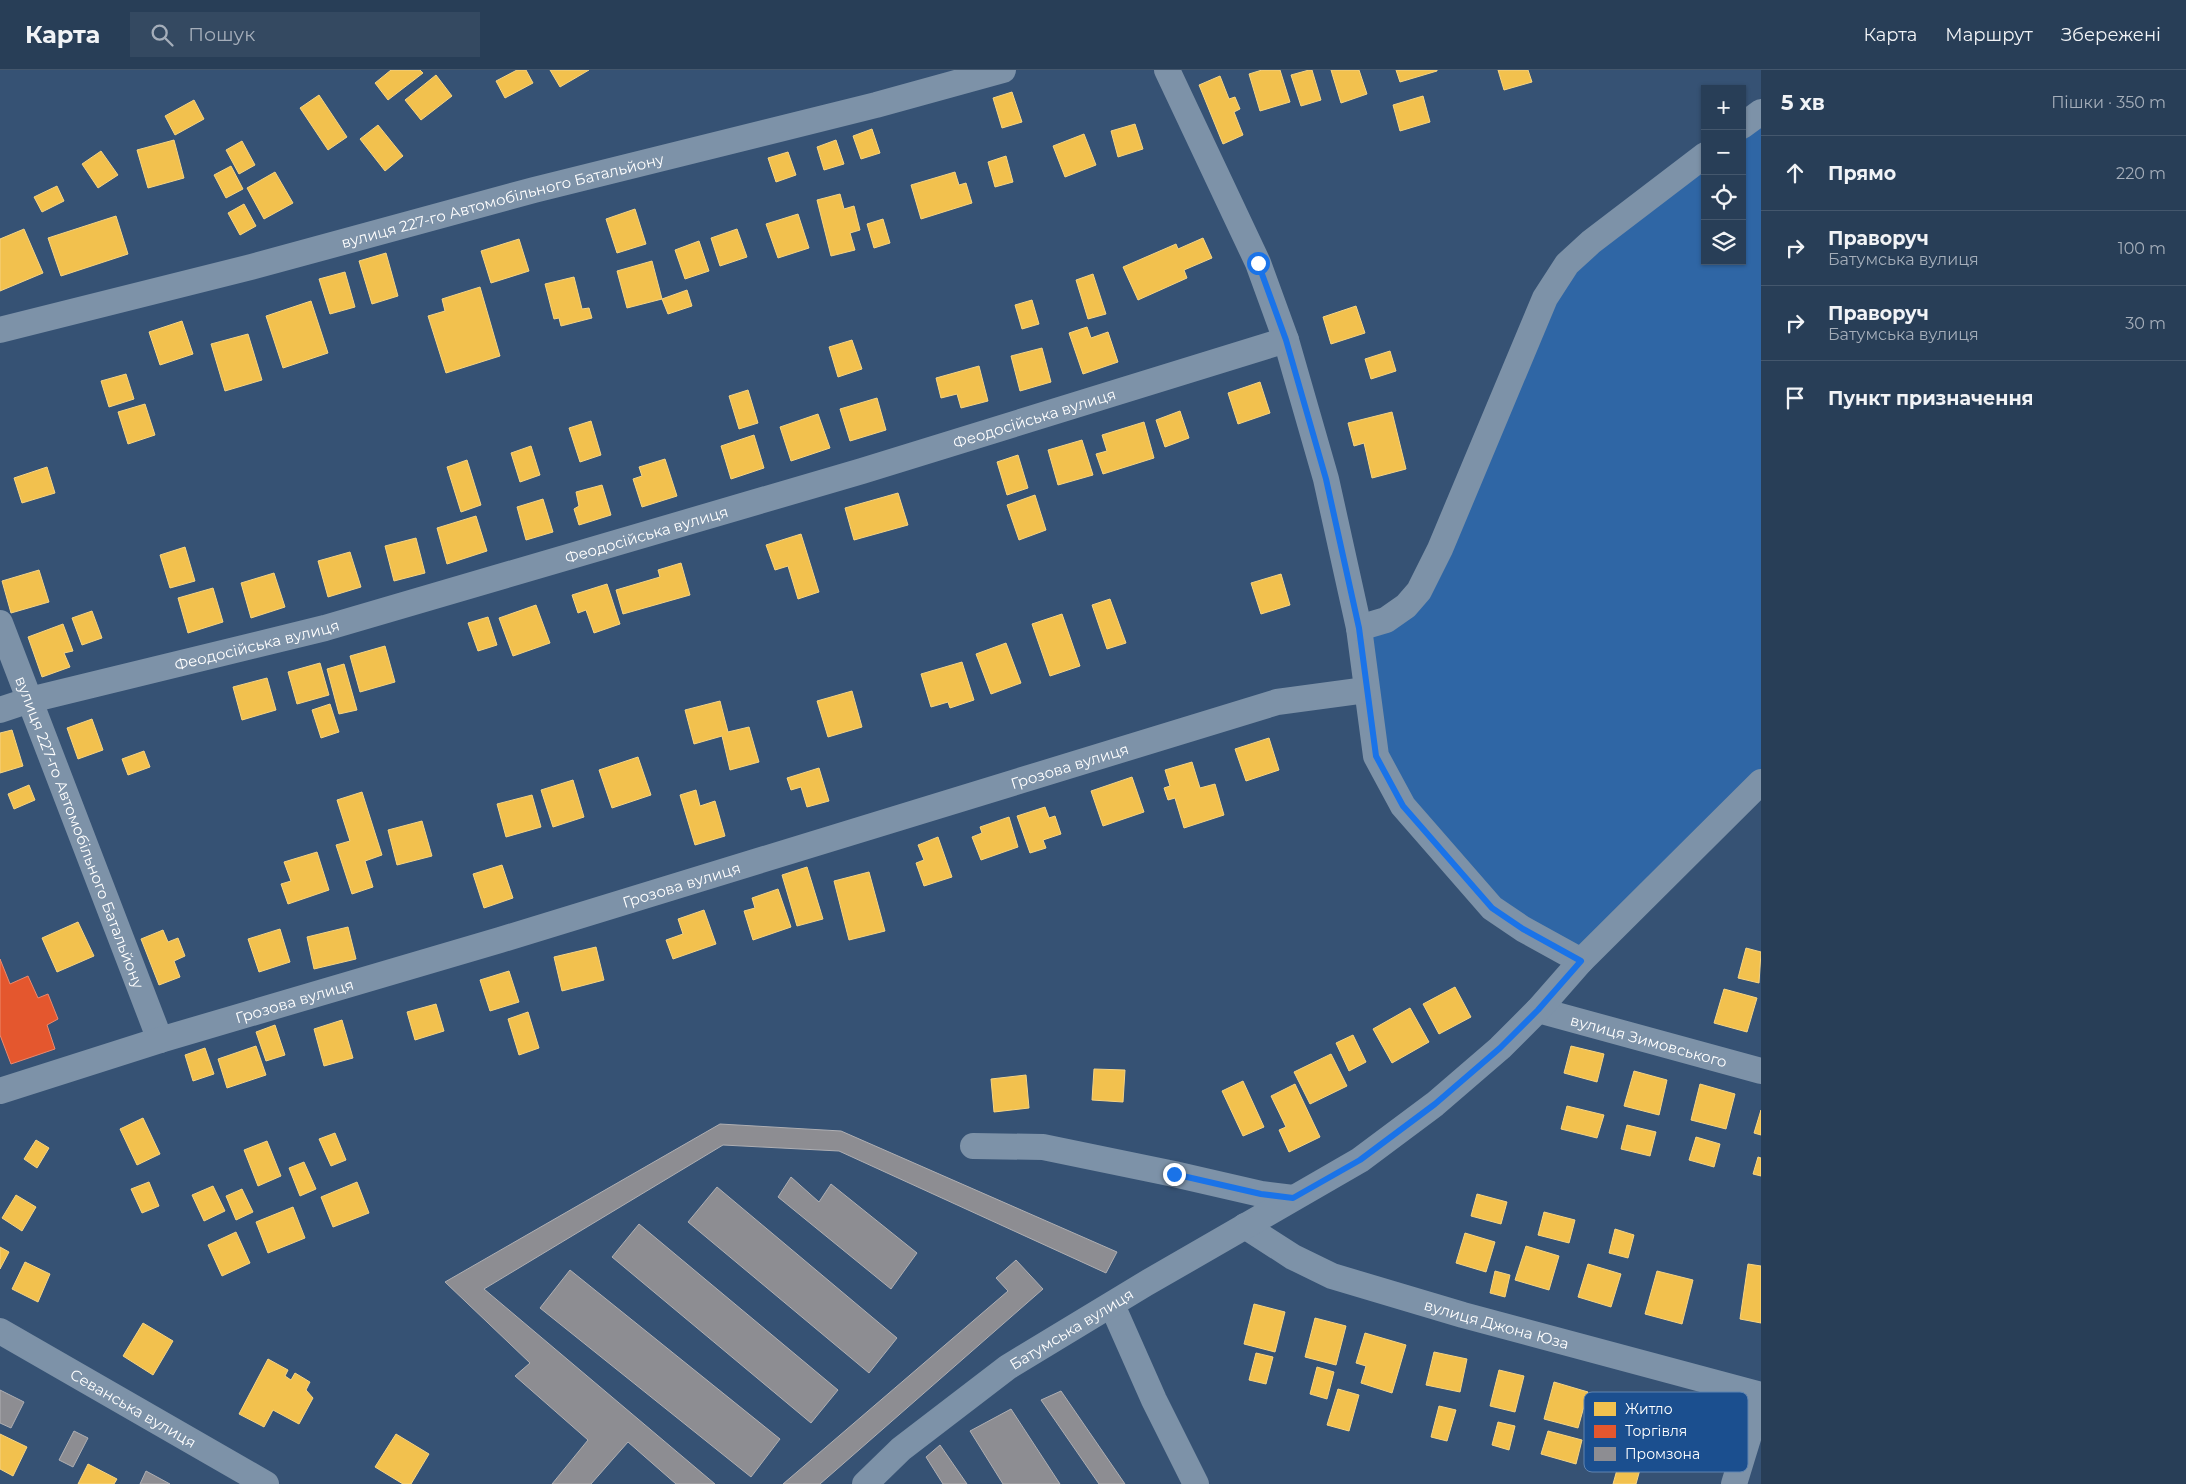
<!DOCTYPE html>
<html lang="uk">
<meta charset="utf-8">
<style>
body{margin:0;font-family:Montserrat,sans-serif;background:#344961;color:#f1f3f6}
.controls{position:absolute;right:15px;top:15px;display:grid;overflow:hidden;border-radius:0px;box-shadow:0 1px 4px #0004}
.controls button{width:45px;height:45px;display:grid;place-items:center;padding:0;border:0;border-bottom:1px solid #44576d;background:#283e57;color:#f1f3f6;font:25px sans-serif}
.stop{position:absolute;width:15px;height:15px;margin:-11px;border:4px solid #1a73e8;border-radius:50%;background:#fff}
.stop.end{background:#1a73e8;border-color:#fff;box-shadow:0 1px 5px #0008}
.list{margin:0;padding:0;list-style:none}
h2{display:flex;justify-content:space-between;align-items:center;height:65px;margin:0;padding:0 20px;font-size:21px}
h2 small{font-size:16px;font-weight:400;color:#a5aeba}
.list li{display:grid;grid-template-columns:32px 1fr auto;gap:15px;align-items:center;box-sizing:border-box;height:75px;padding:0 20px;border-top:1px solid #44576d}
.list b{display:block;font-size:19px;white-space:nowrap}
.list p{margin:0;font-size:16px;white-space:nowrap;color:#a5aeba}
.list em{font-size:16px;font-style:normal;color:#a5aeba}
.icon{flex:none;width:28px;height:28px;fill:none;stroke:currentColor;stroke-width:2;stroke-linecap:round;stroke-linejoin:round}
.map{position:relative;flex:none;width:1761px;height:1414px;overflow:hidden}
header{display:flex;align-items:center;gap:30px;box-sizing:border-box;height:70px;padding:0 25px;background:#283e57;border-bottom:1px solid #44576d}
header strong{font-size:24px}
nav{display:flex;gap:28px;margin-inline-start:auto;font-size:18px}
.search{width:350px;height:45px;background:#344961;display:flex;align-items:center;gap:12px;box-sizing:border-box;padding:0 18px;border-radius:0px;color:#a5aeba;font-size:19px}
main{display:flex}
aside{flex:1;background:#283e57}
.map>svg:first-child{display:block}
</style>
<header>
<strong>Карта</strong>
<div class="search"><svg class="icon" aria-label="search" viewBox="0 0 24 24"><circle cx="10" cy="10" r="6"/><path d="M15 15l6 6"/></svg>Пошук</div>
<nav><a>Карта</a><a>Маршрут</a><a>Збережені</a></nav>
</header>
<main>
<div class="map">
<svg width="1761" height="1414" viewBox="0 0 1761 1414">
<rect width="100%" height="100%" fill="#365274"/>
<path fill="#2f66a5" d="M1761,42V712L1581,891L1523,859L1376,686L1359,558L1406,536L1545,228L1705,85V191H1742V56Z"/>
<g fill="#f2c14e" stroke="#f6d483">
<path d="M391,0H420L423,3L388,30L375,13Z"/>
<path d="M517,0H526L533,13L505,28L496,11Z"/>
<path d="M550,0H589L560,17Z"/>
<path d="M1262,0H1280L1290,32L1260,41L1249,4Z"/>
<path d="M1309,0H1312L1321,30L1301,36L1291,5Z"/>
<path d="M1331,0H1359L1367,24L1341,33Z"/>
<path d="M1396,0H1437V1L1400,12Z"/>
<path d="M1498,0H1528L1532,12L1504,20Z"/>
<path d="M436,5L452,26L421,50L405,30Z"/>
<path d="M1220,6L1229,29L1235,27L1240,39L1234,42L1243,65L1223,74L1199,15Z"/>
<path d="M1012,22L1022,52L1002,58L993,28Z"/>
<path d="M319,25L347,67L328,80L300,38Z"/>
<path d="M1423,26L1430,52L1400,61L1393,35Z"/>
<path d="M194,30L204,49L175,65L165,46Z"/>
<path d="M1135,54L1143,79L1118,87L1111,61Z"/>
<path d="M378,55L403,86L385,101L360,69Z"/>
<path d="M872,59L880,83L861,89L853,66Z"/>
<path d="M1084,64L1096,95L1065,107L1053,76Z"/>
<path d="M174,70L184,108L148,118L137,80Z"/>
<path d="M836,70L844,94L824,100L817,77Z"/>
<path d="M242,71L255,95L239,104L226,80Z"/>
<path d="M101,81L118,105L98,118L82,94Z"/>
<path d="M788,82L796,105L776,112L768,88Z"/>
<path d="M1006,86L1013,112L995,117L988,92Z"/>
<path d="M231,96L243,119L226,128L214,105Z"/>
<path d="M275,102L293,133L264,149L247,118Z"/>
<path d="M955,102L959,115L966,113L972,133L921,149L911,115Z"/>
<path d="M57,116L64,131L42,142L34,127Z"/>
<path d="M840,124L844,139L854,136L860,160L850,163L855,180L831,186L817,130Z"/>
<path d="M244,134L256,156L240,165L228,143Z"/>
<path d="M635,139L646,174L617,183L606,149Z"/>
<path d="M798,144L809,178L778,188L766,154Z"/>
<path d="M116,146L128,184L61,206L48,168Z"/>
<path d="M883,149L890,173L874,178L867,154Z"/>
<path d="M24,159L43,203L0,221V169Z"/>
<path d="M737,159L747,187L720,196L711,168Z"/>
<path d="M1203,168L1212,188L1184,200L1187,208L1138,230L1123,197L1176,174L1178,179Z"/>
<path d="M519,169L529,201L491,213L481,181Z"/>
<path d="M699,171L709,201L685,209L675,180Z"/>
<path d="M386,183L398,226L372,234L359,191Z"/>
<path d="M652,191L662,229L627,238L617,201Z"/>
<path d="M345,202L355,237L330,244L319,209Z"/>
<path d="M1093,204L1106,244L1088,249L1076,210Z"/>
<path d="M574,207L582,239L589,238L592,248L561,256L559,248L554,249L545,214Z"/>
<path d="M480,217L500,286L446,303L428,246L445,241L442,229Z"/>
<path d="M687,220L692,236L668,244L662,229Z"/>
<path d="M1032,230L1039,254L1022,259L1015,235Z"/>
<path d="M311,231L328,283L283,298L266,246Z"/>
<path d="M1356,236L1365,263L1331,274L1323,247Z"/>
<path d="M182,251L193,284L160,295L149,262Z"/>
<path d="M1087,257L1091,268L1108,262L1118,292L1083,304L1069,263Z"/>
<path d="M248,264L262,310L225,321L211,274Z"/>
<path d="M852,270L862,299L838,307L829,277Z"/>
<path d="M1042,278L1051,312L1020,321L1011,286Z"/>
<path d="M1390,281L1396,301L1371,309L1365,289Z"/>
<path d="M979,296L988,331L961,338L957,324L941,328L936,308Z"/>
<path d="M126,304L134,329L109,337L101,311Z"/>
<path d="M1260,312L1270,343L1238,354L1228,323Z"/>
<path d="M748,320L758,353L739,359L729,326Z"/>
<path d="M877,328L886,360L850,371L840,339Z"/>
<path d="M145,334L155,365L128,374L118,342Z"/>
<path d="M1180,341L1189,368L1165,377L1156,350Z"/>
<path d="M1392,342L1406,399L1372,408L1364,373L1354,376L1348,353Z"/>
<path d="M818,344L830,378L791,391L780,357Z"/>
<path d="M591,351L601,385L580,392L569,358Z"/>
<path d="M1144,352L1154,388L1103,404L1096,384L1107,381L1102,365Z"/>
<path d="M754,365L764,398L731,409L721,376Z"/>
<path d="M1082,370L1093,405L1058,415L1048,380Z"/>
<path d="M531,376L540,405L520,412L511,383Z"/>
<path d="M1018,385L1028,418L1007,425L997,392Z"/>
<path d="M665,389L677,426L642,437L633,409L642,406L639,397Z"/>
<path d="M467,390L481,435L461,442L447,397Z"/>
<path d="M47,397L55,423L22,433L14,408Z"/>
<path d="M602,415L611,445L579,455L574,439L579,436L576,422Z"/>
<path d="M898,423L908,455L854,470L845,438Z"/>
<path d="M1035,425L1046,460L1019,470L1007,435Z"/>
<path d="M543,429L553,462L526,470L517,437Z"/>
<path d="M476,446L487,481L447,494L437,458Z"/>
<path d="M801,464L819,522L798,529L788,496L775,500L766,475Z"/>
<path d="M416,468L425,503L394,511L385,476Z"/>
<path d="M185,477L195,511L170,518L160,485Z"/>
<path d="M350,482L361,517L328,527L318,491Z"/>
<path d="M681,493L690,525L623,544L616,520L660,507L658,500Z"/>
<path d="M39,500L49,532L11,543L2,511Z"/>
<path d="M274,503L285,537L251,548L241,513Z"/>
<path d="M1281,504L1290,535L1261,544L1251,513Z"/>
<path d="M607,514L620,554L594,563L586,540L578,543L572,525Z"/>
<path d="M213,518L223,552L188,563L178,528Z"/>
<path d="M1110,529L1126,573L1107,579L1092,535Z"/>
<path d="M536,535L550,573L513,586L499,548Z"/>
<path d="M92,541L102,568L82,575L72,548Z"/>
<path d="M1062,544L1080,596L1050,606L1032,554Z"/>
<path d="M488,547L497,575L478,581L468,553Z"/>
<path d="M63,554L73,581L64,583L70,597L42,607L28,567Z"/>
<path d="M1006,573L1021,613L991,624L976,584Z"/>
<path d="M385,576L395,612L360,622L350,586Z"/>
<path d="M962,592L974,630L950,638L948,632L931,637L921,604Z"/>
<path d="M320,593L329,625L297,634L288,602Z"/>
<path d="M344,594L357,640L339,644L327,599Z"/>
<path d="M267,608L276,640L242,650L233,617Z"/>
<path d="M852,621L862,657L828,667L817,631Z"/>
<path d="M720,631L728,662L749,657L759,692L730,700L722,666L694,674L685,640Z"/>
<path d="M330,634L339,662L321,668L312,640Z"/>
<path d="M92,649L103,680L78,689L67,658Z"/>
<path d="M12,660L23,696L0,703V663Z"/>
<path d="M1269,668L1279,700L1246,711L1235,679Z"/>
<path d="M144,681L150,697L128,705L122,689Z"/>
<path d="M638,687L651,725L612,738L599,700Z"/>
<path d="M1192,692L1200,718L1215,714L1224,745L1184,758L1175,728L1168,730L1164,718L1170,716L1165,700Z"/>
<path d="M819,698L829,731L807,737L801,717L791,720L787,708Z"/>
<path d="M1132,707L1144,742L1103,756L1091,721Z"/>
<path d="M573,710L584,747L553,757L541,720Z"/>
<path d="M29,715L35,730L14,739L8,724Z"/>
<path d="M696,720L700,736L715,731L725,766L695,775L680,725Z"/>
<path d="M362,722L382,785L365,791L373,817L352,824L336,775L350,771L337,730Z"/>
<path d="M532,725L541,757L506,767L497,734Z"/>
<path d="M1045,737L1049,748L1055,746L1061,764L1043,770L1046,778L1030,783L1017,746Z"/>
<path d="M1009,747L1018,777L981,790L972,767L982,763L980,757Z"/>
<path d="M422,751L432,786L397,795L388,760Z"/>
<path d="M938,767L952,807L924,816L916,793L924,790L918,775Z"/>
<path d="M317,782L329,820L288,834L281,814L291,811L284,792Z"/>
<path d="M502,795L513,828L484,838L473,804Z"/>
<path d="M807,797L823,849L797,856L782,805Z"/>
<path d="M869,802L885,861L849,870L834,811Z"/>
<path d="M778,819L791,857L753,870L744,841L755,838L752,828Z"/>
<path d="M704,840L716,874L673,889L666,870L683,864L678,849Z"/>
<path d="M78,852L94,886L57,902L42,868Z"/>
<path d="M348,857L356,889L314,899L307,867Z"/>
<path d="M280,859L290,892L259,902L248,869Z"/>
<path d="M163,860L168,872L178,868L185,886L174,891L180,907L159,915L141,869Z"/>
<path d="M596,877L604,910L562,921L554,887Z"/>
<path d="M1746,878L1761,882L1759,913L1738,908Z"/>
<path d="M509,901L519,932L490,941L480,910Z"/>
<path d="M1455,917L1471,947L1439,964L1423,934Z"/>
<path d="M1724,919L1757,928L1747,962L1714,953Z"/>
<path d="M436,934L444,961L415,970L407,942Z"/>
<path d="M1410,938L1429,972L1392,993L1373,959Z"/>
<path d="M528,942L539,978L519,985L508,949Z"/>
<path d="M342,950L353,988L324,996L314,959Z"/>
<path d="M275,955L285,985L266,991L256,962Z"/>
<path d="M1353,965L1366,992L1349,1001L1336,973Z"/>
<path d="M256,976L266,1005L227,1018L218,989Z"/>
<path d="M1571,976L1604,984L1597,1012L1564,1003Z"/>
<path d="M205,978L214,1004L193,1011L185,985Z"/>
<path d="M1331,984L1347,1016L1310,1034L1294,1002Z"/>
<path d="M1094,999L1125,1000L1123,1032L1092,1030Z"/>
<path d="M1634,1001L1667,1010L1659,1045L1624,1036Z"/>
<path d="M1026,1005L1029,1038L994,1042L991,1009Z"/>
<path d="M1243,1011L1264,1057L1243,1066L1222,1021Z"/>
<path d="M1295,1014L1320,1067L1289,1082L1279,1060L1286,1057L1271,1026Z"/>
<path d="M1700,1014L1735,1024L1726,1059L1691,1050Z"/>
<path d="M1567,1036L1604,1045L1597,1068L1561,1059Z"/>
<path d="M1761,1040V1065L1754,1063Z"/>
<path d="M143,1048L160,1084L137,1095L120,1059Z"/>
<path d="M1627,1055L1656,1062L1650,1086L1621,1079Z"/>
<path d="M335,1063L346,1090L331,1096L319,1069Z"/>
<path d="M1696,1067L1720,1074L1714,1097L1689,1090Z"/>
<path d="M36,1070L49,1078L37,1098L24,1089Z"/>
<path d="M267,1071L281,1106L258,1116L244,1080Z"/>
<path d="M1758,1087L1761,1088V1106L1753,1104Z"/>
<path d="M304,1092L316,1119L300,1126L289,1098Z"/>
<path d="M149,1112L159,1136L142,1143L131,1119Z"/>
<path d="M357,1112L369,1143L333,1157L321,1127Z"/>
<path d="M213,1116L225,1141L204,1151L192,1125Z"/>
<path d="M242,1119L253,1142L236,1150L226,1126Z"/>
<path d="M1477,1124L1507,1132L1501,1154L1471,1146Z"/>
<path d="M16,1125L36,1137L22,1161L2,1148Z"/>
<path d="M293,1137L305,1168L268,1183L256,1152Z"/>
<path d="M1544,1142L1575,1150L1569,1173L1538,1165Z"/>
<path d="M1615,1159L1634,1165L1628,1188L1609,1183Z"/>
<path d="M236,1162L250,1193L222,1206L208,1175Z"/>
<path d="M1465,1163L1495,1172L1486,1202L1456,1193Z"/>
<path d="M1526,1176L1559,1186L1549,1220L1515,1210Z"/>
<path d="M0,1177L9,1182L0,1199Z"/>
<path d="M25,1192L50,1204L38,1232L12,1219Z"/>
<path d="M1588,1194L1621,1204L1611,1237L1578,1227Z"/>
<path d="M1748,1194L1761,1196V1253L1740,1249Z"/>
<path d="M1495,1201L1510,1205L1505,1227L1490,1223Z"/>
<path d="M1657,1201L1693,1210L1682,1254L1645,1244Z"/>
<path d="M1254,1234L1285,1242L1275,1282L1244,1274Z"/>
<path d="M1315,1248L1346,1256L1336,1295L1305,1287Z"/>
<path d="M143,1253L173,1271L153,1305L123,1286Z"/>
<path d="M1365,1263L1406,1275L1392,1323L1361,1313L1366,1296L1356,1293Z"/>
<path d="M1434,1282L1467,1289L1460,1322L1426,1315Z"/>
<path d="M1256,1283L1273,1287L1266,1314L1249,1310Z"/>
<path d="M268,1289L288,1300L285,1306L291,1310L295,1303L310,1312L306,1320L313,1328L299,1354L273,1340L264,1357L239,1344Z"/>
<path d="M1317,1297L1334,1302L1327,1329L1310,1324Z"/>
<path d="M1499,1300L1524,1306L1515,1342L1490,1336Z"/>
<path d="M1554,1312L1588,1322L1578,1358L1544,1349Z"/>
<path d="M1338,1319L1359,1325L1349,1361L1327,1355Z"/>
<path d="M1439,1336L1456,1340L1447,1371L1431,1367Z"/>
<path d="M1498,1352L1515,1356L1509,1380L1492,1375Z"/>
<path d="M1548,1361L1582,1370L1576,1394L1541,1384Z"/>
<path d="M0,1364L27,1377L13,1406L0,1399Z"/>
<path d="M396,1364L429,1384L411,1414H403L375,1397Z"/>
<path d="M1624,1375L1645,1381L1636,1414H1613Z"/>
<path d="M88,1394L117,1409L114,1414H78Z"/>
</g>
<path fill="#e4572e" stroke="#ec896d" d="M0,889L10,914L28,906L38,928L48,924L58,949L47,955L55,979L11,994L0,965Z"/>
<g fill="#8d8d92" stroke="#afafb3">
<path d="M720,1054L841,1061L1117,1182L1106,1203L839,1081L723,1075L484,1219L715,1414H676L628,1372L591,1414H552L588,1370L515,1306L530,1293L445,1212Z"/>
<path d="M791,1107L819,1132L831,1114L917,1183L891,1219L778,1127Z"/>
<path d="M717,1117L897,1268L869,1303L688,1152Z"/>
<path d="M639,1154L838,1320L811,1353L612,1187Z"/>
<path d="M1016,1190L1043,1219L820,1414H783L1008,1221L996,1208Z"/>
<path d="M570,1200L780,1369L751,1407L540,1238Z"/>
<path d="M0,1320L24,1332L11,1358L0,1353Z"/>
<path d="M1061,1321L1125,1414H1099L1041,1330Z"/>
<path d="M1011,1339L1060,1414H1003L970,1361Z"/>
<path d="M74,1361L88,1368L73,1397L59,1390Z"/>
<path d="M940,1375L967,1414H943L926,1387Z"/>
<path d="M146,1401L170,1414H140Z"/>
</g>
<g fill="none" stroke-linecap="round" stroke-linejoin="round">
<g stroke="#7d92a8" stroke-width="26">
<path d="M1167,0L1258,193L1286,270L1326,409L1359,558L1376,686L1403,736L1492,838L1523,859L1581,891"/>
<path d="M1742,56L1761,42"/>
<path id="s1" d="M0,260L251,197L534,120L876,35L1003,0"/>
<path id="s2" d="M0,553L160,970"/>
<path d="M1359,558L1386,550L1406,536L1419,521L1440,479L1545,228L1567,194L1591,172L1705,85"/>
<path id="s3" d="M0,640L30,630L325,558L862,401L1286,270"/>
<path id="s4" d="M1538,940L1761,1001"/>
<path id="s5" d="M0,1021L160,970L500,870L1277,632L1366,620"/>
<path d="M973,1076L1043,1077L1174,1104L1261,1124L1293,1128"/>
<path id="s6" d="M1245,1156L1293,1187L1332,1206L1463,1245L1761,1325"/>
<path d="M1112,1235L1154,1330L1196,1414"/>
<path id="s7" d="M0,1261L266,1414"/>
<path id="s8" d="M865,1414L901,1379L1008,1297L1145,1214L1360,1090L1435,1034L1500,978L1538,940L1581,891L1761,712"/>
<path d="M1734,1414L1761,1326"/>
</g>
</g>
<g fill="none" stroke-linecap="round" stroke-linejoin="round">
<path stroke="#1a73e8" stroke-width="6" d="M1174,1104L1261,1124L1293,1128L1360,1090L1435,1034L1500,978L1538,940L1581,891L1523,859L1492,838L1403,736L1376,686L1359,558L1326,409L1286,270L1258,193"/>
</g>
<g text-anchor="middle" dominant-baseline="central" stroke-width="5" stroke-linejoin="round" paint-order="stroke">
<g font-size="15" fill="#fff" stroke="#1b4f8f">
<text stroke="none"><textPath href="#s1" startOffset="519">вулиця 227-го Автомобільного Батальйону</textPath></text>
<text stroke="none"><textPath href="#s3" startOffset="1075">Феодосійська вулиця</textPath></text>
<text stroke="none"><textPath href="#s3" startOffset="670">Феодосійська вулиця</textPath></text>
<text stroke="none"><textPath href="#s3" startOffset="265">Феодосійська вулиця</textPath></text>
<text stroke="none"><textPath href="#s5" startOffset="1118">Грозова вулиця</textPath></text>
<text stroke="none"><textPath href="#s2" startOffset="224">вулиця 227-го Автомобільного Батальйону</textPath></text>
<text stroke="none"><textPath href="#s5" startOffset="712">Грозова вулиця</textPath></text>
<text stroke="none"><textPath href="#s5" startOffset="308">Грозова вулиця</textPath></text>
<text stroke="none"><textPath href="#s4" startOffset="115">вулиця Зимовського</textPath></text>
<text stroke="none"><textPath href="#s6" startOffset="272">вулиця Джона Юза</textPath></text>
<text stroke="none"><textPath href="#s8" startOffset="259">Батумська вулиця</textPath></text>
<text stroke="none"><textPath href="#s7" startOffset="154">Севанська вулиця</textPath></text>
</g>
</g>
<rect x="1584" y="1322" width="164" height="80" rx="8" fill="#1b4f8f" stroke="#5f84b1" stroke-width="1"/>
<rect x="1594" y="1332" width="22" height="14" fill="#f2c14e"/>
<rect x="1594" y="1355" width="22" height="13" fill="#e4572e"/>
<rect x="1594" y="1377" width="22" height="14" fill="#8d8d92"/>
<g font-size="14" fill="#fff">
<text x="1625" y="1344">Житло</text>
<text x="1625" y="1366">Торгівля</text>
<text x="1625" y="1389">Промзона</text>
</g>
</svg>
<div class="controls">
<button>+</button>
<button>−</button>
<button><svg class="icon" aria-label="locate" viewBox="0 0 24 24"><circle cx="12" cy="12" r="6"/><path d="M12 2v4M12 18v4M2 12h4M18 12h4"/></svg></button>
<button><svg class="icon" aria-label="layers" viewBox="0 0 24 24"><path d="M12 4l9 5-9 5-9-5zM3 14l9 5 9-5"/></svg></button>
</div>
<div class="stop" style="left:1258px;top:193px"></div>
<div class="stop end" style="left:1174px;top:1104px"></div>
</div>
<aside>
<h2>5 хв<small>Пішки · 350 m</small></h2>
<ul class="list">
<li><svg class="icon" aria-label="ahead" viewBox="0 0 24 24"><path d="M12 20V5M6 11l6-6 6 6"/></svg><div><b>Прямо</b></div><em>220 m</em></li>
<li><svg class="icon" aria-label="right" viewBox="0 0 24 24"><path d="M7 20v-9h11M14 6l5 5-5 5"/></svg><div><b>Праворуч</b><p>Батумська вулиця</p></div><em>100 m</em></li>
<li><svg class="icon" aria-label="right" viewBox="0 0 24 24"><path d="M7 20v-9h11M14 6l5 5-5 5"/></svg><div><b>Праворуч</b><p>Батумська вулиця</p></div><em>30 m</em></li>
<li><svg class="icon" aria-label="arrive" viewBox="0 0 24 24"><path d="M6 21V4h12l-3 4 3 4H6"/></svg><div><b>Пункт призначення</b></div></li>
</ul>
</aside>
</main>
